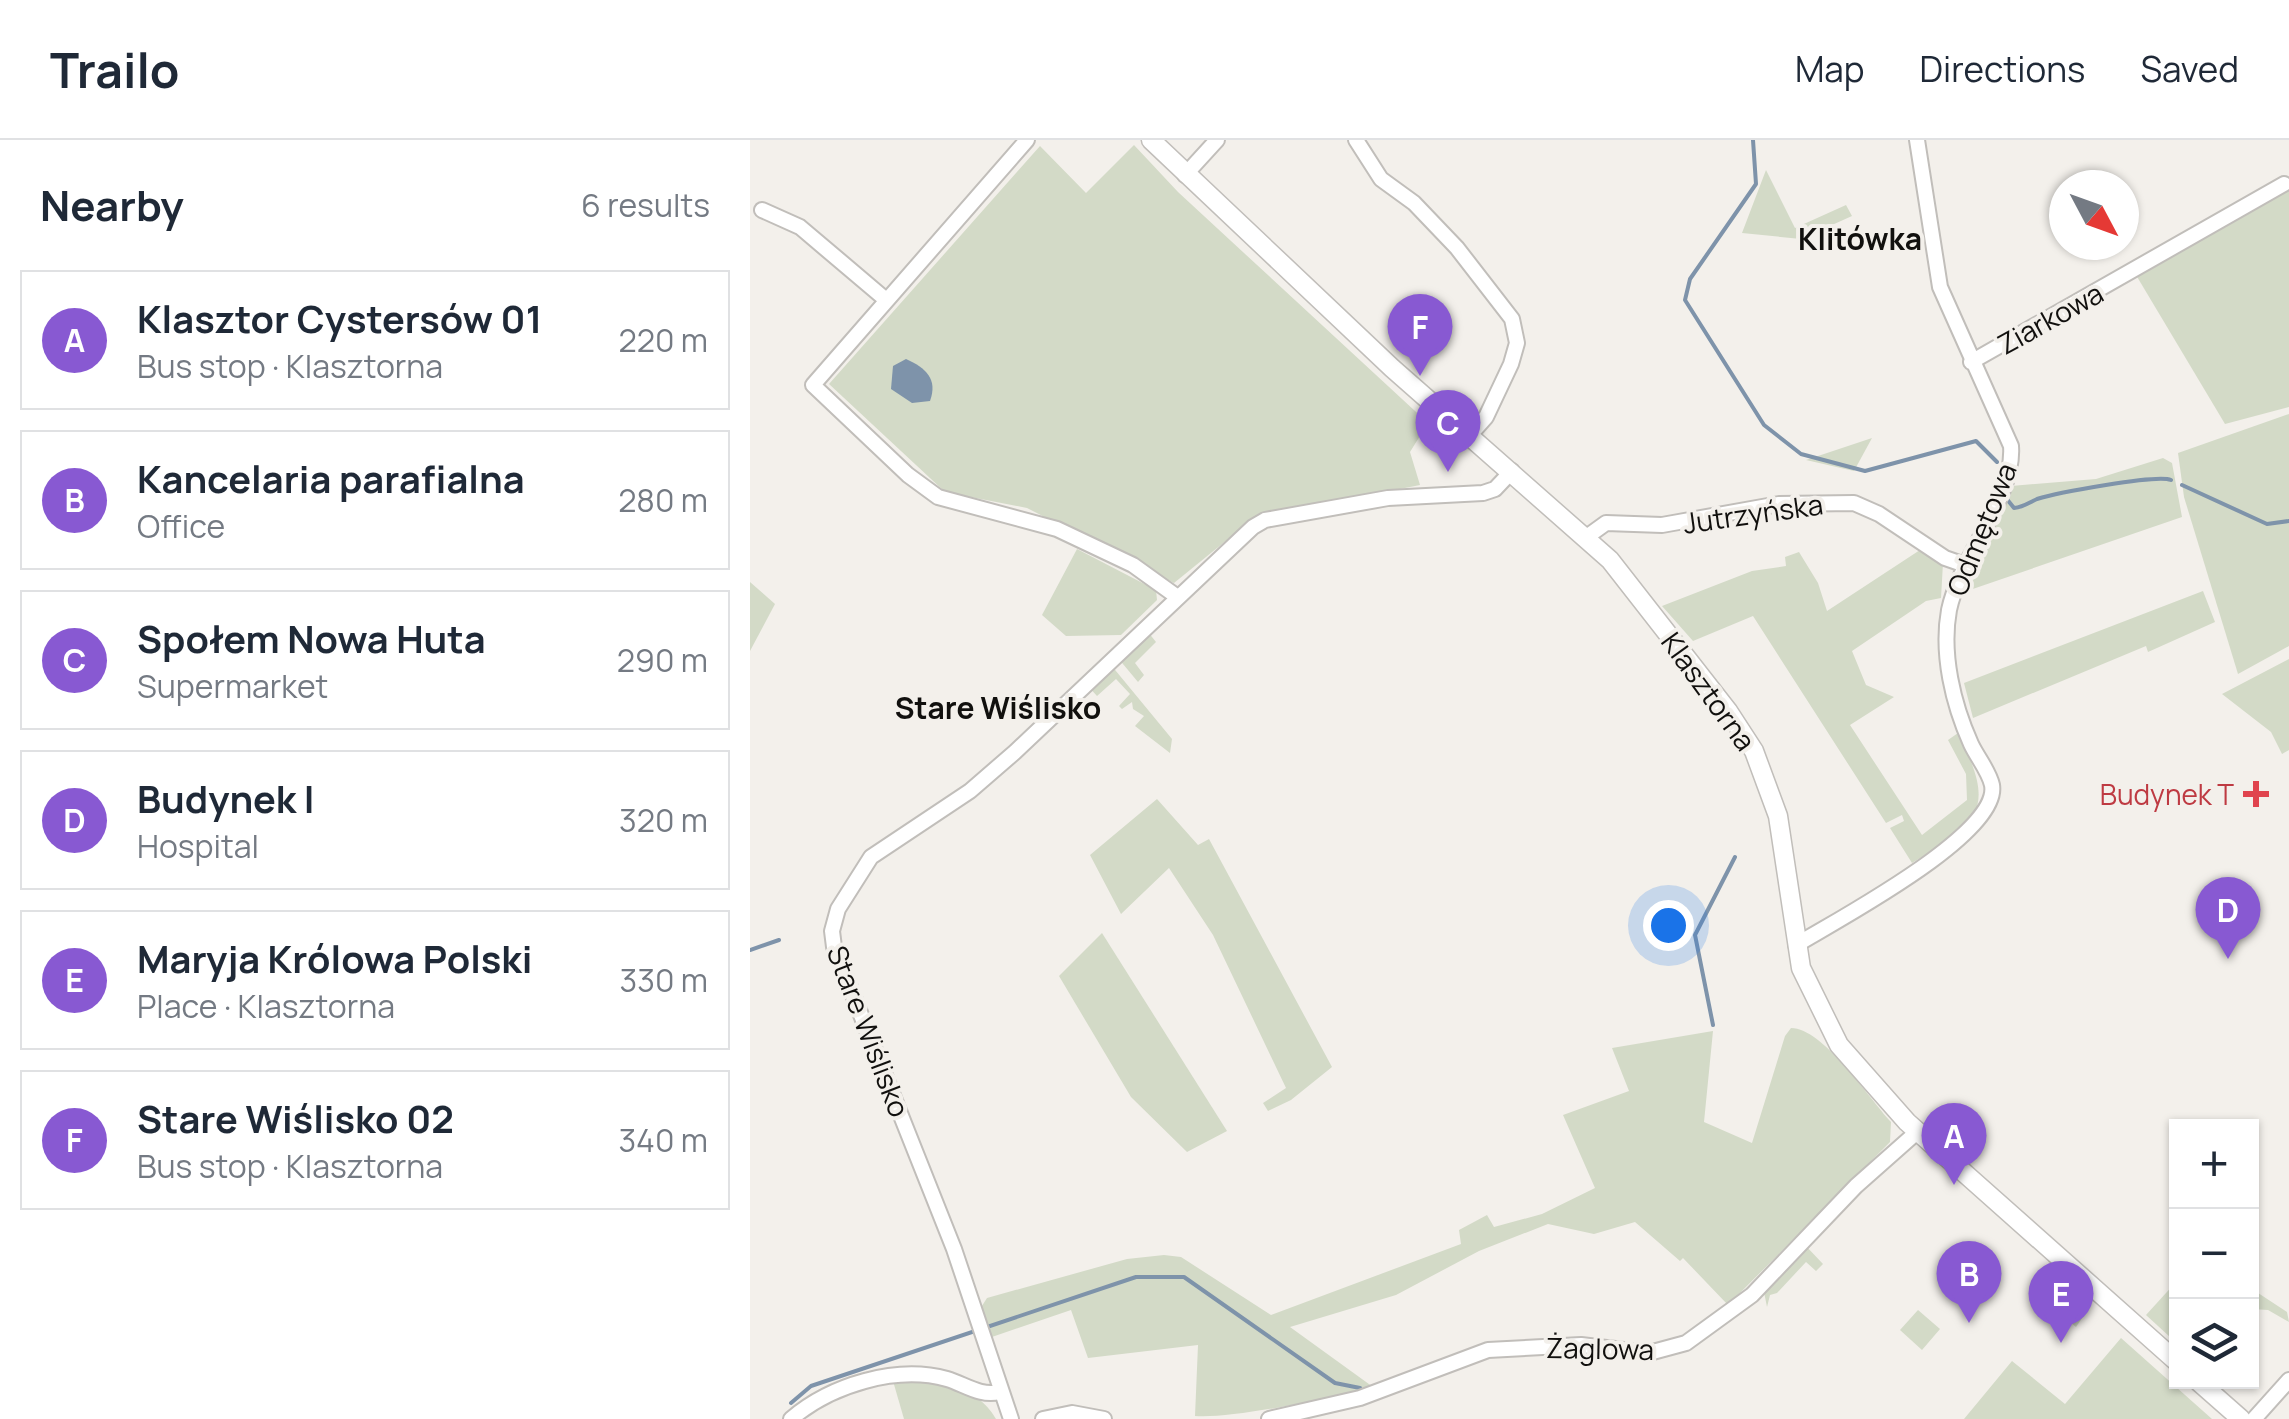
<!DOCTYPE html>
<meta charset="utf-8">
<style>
body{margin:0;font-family:Manrope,sans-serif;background:#f2f2f3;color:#1f2937}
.controls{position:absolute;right:30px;bottom:30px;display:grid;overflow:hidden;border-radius:0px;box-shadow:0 2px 8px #0004}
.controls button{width:90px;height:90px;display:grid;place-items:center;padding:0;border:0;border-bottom:2px solid #e0e1e3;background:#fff;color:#1f2937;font:50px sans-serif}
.compass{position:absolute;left:1299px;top:30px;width:90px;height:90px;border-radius:50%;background:#fff;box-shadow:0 2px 8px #0004;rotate:131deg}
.you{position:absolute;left:918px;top:785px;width:35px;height:35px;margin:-25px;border:8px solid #fff;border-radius:50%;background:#1a73e8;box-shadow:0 0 0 15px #1a73e833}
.badge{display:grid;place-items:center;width:65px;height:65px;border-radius:50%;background:#8859d2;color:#fff;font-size:32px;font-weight:700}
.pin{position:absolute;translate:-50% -82px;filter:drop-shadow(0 2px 5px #0008)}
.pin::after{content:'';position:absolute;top:52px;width:35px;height:30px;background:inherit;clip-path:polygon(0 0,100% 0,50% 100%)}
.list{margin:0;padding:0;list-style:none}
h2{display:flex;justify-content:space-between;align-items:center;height:130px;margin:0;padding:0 40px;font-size:42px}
h2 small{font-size:32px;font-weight:400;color:#747a83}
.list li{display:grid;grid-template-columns:65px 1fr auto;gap:30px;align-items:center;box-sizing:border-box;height:140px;margin:0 20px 20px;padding:0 20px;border:2px solid #e0e1e3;border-radius:0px}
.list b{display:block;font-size:38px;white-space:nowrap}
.list p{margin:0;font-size:32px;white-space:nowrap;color:#747a83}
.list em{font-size:32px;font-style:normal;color:#747a83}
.icon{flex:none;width:55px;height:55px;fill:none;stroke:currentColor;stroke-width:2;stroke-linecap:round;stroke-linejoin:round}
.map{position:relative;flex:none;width:1539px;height:1279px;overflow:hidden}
header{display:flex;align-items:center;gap:60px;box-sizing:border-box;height:140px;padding:0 50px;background:#fff;border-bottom:2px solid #e0e1e3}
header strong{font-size:48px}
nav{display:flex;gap:55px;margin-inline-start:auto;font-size:35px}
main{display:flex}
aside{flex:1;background:#fff}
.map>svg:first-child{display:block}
</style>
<header>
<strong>Trailo</strong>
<nav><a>Map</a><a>Directions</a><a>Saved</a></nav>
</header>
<main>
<aside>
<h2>Nearby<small>6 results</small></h2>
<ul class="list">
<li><span class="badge">A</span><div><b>Klasztor Cystersów 01</b><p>Bus stop · Klasztorna</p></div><em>220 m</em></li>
<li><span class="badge">B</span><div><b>Kancelaria parafialna</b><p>Office</p></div><em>280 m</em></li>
<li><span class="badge">C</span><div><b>Społem Nowa Huta</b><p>Supermarket</p></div><em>290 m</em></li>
<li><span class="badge">D</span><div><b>Budynek I</b><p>Hospital</p></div><em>320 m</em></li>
<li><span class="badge">E</span><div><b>Maryja Królowa Polski</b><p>Place · Klasztorna</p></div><em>330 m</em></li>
<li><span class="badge">F</span><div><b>Stare Wiślisko 02</b><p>Bus stop · Klasztorna</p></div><em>340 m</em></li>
</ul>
</aside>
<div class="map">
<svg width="1539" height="1279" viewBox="0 0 1539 1279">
<rect width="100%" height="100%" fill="#f3f0eb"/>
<g fill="#d3dac7">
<path d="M384,5L428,52L678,283L660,312L670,345L504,378L424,443L277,368L195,352L79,244L290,6L336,53Z"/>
<path d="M1016,30L1045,88L1096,65L1102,76L1051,99L992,93Z"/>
<path d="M1539,45V267L1475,284L1386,135Z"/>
<path d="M1539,274V506L1488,534L1434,357L1428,313Z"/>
<path d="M1122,298L1104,331L1056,320Z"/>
<path d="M1413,318L1422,323L1432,377L1214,452L1261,346L1346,339Z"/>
<path d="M327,409L406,450L407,460L371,495L316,496L292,475Z"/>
<path d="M1170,410L1193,423L1191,458L1176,461L1102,511L1116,545L1144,557L1100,585L1172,695L1217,660L1216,634L1198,600L1208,593C1246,669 1232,680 1162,723L1140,688L1154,681L1152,675L1136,683L1003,476L943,501L912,466L1002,431L1036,426L1035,417L1049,412L1068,443L1077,471Z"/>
<path d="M0,442L25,464L0,511Z"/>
<path d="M1453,451L1465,482L1398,512L1396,506L1223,578L1214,543Z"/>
<path d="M398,492L406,502L385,523L394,535L388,542L368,518Z"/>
<path d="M1539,519V610L1532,614L1521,592L1472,554Z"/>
<path d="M361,525L422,599L420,613L385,586L394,576L383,569L382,562L372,569L369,566L380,554L366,539L347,556L338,546Z"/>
<path d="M407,659L448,705L459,699L582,927L541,960L518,971L513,963L536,948L463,795L419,728L371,774L340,715Z"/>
<path d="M352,793L477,991L437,1012L381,957L309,836Z"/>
<path d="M1041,888C1073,888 1119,958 1141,982L1140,1002L978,1165L933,1118L930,1121L885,1082L844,1094L798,1084L729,1111L646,1155L540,1187L623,1247C583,1258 481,1279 445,1276L448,1205L338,1218L321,1170L239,1198L230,1169L237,1158L377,1119L414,1115L431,1117L521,1175L711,1104L709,1090L737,1075L744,1087L792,1074L845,1048L813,975L879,951L862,908L963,891L954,982L1002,1003L1035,896Z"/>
<path d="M1055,1105L1073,1124L1066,1131L1056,1122L1027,1153L1020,1155L1017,1167L1014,1152L1025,1134Z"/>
<path d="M1426,1142V1188L1420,1197L1396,1175Z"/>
<path d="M1502,1149L1537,1172L1539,1182L1518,1170L1502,1169Z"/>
<path d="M1312,1150L1337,1171L1326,1187L1299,1164L1305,1156L1331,1175L1306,1154Z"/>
<path d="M1168,1170L1190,1189L1172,1210L1150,1190Z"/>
<path d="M1371,1198L1462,1279H1214L1262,1221L1315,1264Z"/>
<path d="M143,1241C181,1241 225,1242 246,1279H154Z"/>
</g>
<path fill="#7e93aa" d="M156,219C176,228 188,239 180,261L162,263L141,249L143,226Z"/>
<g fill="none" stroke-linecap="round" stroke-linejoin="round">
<g stroke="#7e93aa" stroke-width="4">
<path d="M1003,0L1006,44L940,139L935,160L1014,285L1051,314L1115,331L1226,301L1247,322"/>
<path d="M1432,345L1517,384L1539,381"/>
<path d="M1256,358L1264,368C1274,367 1278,363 1287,359C1306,353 1407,334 1421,340"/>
<path d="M0,810L29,800"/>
<path d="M963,885L945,795L985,717"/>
<path d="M41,1263L61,1246L386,1137H434L585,1243L610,1248"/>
</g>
<g stroke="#c1beba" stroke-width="18">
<g id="minor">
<path d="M277,0L63,245L158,335L188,357L307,389L383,425L426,456"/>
<path d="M606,0L631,39L664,63L707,108L762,179L767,203L761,224L736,277L720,295"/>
<path d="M435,35L467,0"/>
<path d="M12,70L50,87L135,159"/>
<path d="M1221,222L1534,44"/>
<path d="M838,396L856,383L912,385L1029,364L1104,363L1129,374L1195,418L1215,425"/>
<path d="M1046,805C1085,781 1251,694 1242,645C1239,631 1227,617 1221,604C1203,564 1191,514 1199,470C1210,417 1265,357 1261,306L1190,147L1167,0"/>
<path d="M41,1279C81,1245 146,1225 197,1239C214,1244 231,1257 249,1252"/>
<path d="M261,1279L204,1109L84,807L82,791L88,769L121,717L220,651L265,612L503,387L515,380L638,358L733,353L745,349L762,331"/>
<path d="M293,1279L322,1273L354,1279"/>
<path d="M519,1279L610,1258L738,1210L831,1205L899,1213L936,1203L1002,1155L1106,1046L1167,992"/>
<path d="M1504,1279L1539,1240"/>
</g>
</g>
<g stroke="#c1beba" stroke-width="21">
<g id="tertiary">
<path d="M401,0L642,228L860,420L978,571L1004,611L1028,676L1051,828L1089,905L1157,982L1426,1221"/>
<path d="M1449,1242L1491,1279"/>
</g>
</g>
<use href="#minor" stroke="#fff" stroke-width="14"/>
<use href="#tertiary" stroke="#fff" stroke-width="18"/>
</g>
<path fill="#e0444e" stroke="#f3f0eb" stroke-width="4" d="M1501 639h10v10h10v10h-10v10h-10v-10h-10v-10h10z"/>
<g text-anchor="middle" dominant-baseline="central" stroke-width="8" stroke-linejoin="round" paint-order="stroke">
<g font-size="28" fill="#11100e" stroke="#f3f0eb">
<text transform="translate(1300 178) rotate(-29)">Ziarkowa</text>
<text transform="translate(1003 373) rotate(-8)">Jutrzyńska</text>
<text transform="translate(1231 389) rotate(-68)">Odmętowa</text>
<text transform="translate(959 551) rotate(54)">Klasztorna</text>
<text transform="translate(119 891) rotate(69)">Stare Wiślisko</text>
<text transform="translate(850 1208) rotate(1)">Żaglowa</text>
</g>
<g font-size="28" fill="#be3a42" stroke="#f3f0eb" text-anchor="end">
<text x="1484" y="654">Budynek T</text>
</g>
<g font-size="30" font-weight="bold" fill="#11100e" stroke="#f3f0eb">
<text x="1110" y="98">Klitówka</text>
<text x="248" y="567">Stare Wiślisko</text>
</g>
</g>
</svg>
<div class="controls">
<button>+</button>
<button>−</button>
<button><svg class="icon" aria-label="layers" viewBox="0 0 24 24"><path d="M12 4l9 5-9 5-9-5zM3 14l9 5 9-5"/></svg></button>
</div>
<svg class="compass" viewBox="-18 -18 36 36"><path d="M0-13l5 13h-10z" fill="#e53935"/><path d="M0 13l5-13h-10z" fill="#747a83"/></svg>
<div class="you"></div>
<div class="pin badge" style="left:1204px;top:1045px">A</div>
<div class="pin badge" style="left:1219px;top:1183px">B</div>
<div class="pin badge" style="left:698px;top:332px">C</div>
<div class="pin badge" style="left:1478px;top:819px">D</div>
<div class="pin badge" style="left:1311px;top:1203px">E</div>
<div class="pin badge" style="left:670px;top:236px">F</div>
</div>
</main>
